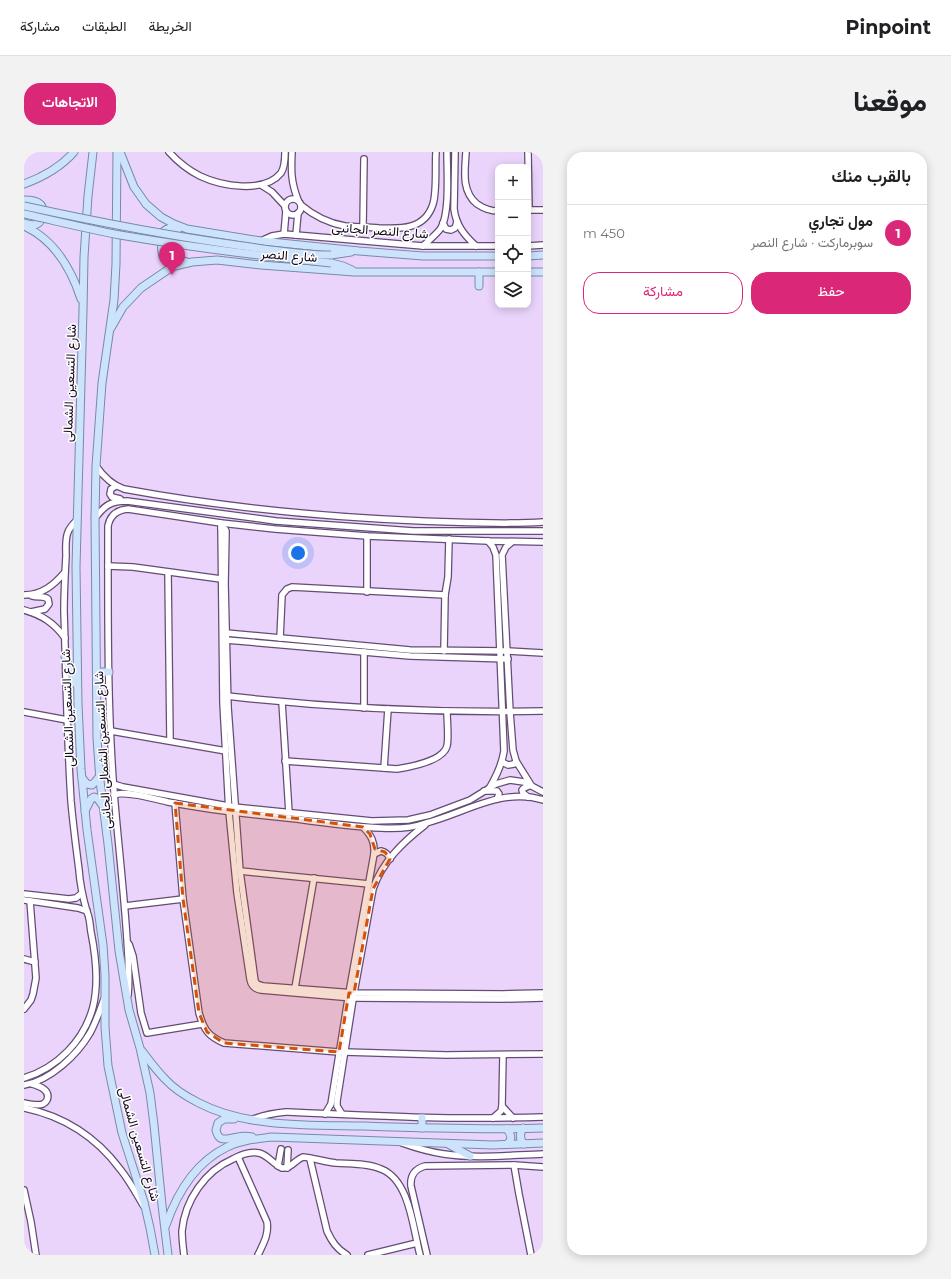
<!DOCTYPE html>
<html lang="ar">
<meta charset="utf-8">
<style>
body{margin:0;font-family:Montserrat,Vazirmatn,sans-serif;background:#f2f2f2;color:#202124;direction:rtl}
.controls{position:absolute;right:12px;top:12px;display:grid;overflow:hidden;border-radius:8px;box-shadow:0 2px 10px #0003}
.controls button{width:36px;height:36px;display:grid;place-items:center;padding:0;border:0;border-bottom:1px solid #e0e0e0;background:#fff;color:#202124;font:20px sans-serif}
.you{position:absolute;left:274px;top:401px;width:14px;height:14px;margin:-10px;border:3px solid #fff;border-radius:50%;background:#1a73e8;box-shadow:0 0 0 6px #1a73e833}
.badge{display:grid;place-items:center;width:26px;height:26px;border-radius:50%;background:#db2777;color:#fff;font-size:13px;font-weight:700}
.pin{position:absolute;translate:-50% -33px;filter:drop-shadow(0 1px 2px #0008)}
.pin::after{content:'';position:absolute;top:21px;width:14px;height:12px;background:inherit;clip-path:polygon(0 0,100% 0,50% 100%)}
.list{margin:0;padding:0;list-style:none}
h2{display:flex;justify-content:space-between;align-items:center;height:52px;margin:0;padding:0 16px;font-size:17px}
h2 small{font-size:13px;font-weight:400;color:#757577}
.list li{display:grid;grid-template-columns:26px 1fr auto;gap:12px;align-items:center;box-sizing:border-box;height:56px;padding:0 16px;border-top:1px solid #e0e0e0}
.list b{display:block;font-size:15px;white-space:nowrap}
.list p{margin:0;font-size:13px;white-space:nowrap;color:#757577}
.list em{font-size:13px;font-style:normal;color:#757577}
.actions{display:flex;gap:8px;padding:12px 16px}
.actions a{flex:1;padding:9px 0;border:1px solid #db2777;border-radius:16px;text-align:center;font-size:14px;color:#db2777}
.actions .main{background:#db2777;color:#fff}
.icon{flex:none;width:22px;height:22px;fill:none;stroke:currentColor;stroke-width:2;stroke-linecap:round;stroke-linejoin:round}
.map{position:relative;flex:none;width:519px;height:1103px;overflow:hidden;direction:ltr;border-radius:16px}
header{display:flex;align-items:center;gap:24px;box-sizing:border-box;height:56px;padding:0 20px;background:#fff;border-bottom:1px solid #e0e0e0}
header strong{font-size:19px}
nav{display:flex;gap:22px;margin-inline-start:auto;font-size:14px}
.intro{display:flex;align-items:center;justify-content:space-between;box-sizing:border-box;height:96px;padding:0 24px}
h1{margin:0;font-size:28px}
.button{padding:10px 18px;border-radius:16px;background:#db2777;color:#fff;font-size:14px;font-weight:700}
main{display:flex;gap:24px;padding:0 24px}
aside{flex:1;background:#fff;border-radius:16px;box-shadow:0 2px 10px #0003}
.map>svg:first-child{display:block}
</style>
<header>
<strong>Pinpoint</strong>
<nav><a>الخريطة</a><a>الطبقات</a><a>مشاركة</a></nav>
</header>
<div class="intro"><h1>موقعنا</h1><a class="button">الاتجاهات</a></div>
<main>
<aside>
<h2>بالقرب منك<small></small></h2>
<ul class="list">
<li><span class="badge">1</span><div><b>مول تجاري</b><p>سوبرماركت · شارع النصر</p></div><em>450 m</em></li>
</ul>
<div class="actions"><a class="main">حفظ</a><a>مشاركة</a></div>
</aside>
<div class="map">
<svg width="519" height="1103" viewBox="0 0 519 1103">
<rect width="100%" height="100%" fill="#ead4fb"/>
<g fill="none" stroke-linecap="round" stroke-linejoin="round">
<g stroke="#644c75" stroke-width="8">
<g id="minor">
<path d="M145,0C154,10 164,18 176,24C197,34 240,42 257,21C261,15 261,7 261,0"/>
<path d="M268,0C267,19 267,30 274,48"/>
<path d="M431,0L430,57C432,73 440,83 452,94"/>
<path d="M442,0C441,18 437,39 453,52C459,56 466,59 474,59"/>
<path d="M504,0L505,58"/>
<path d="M237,33L248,40L261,54"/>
<circle cx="269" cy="55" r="8"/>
<path d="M277,53C290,64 304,71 321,74C332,75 343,75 355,76C376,77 401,78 409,52C413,40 411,14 412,0"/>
<path d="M504,58H519"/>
<path d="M419,71L422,77L427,78L431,76L433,70"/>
<path d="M339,75L340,7"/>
<path d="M260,82L262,59"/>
<path d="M272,83L274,61"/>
<path d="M237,89L248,84L260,82L399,94H474"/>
<path d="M399,94C405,88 412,83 417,76C426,61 423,19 423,0"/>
<path d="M504,94L519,93"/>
<path d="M72,314C79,324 88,333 100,337C198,355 298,365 398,369C438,370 479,373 519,370"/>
<path d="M92,334L87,337L86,342L88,345L96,347"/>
<path d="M71,366C81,353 87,349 103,349L252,369L389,379H519"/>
<path d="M197,371L199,551L205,660L213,741L226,827C227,833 231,837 237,838L329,846L479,847L519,846"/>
<path d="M197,376L201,377L202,379L201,432L204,555L216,719L231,829L233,832L239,834L330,841L479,842L519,841"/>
<path d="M464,389L469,395L472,403L480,599C478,612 473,623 466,635"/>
<path d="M488,390L482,395L478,403L486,560L489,598L492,609L507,633L500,636L498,638L499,641L504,645"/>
<path d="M84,414L109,415L197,427"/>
<path d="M144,420L146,588"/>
<path d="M343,440V384"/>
<path d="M0,443C18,443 30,433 41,420"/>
<path d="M0,458C18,463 30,471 41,486"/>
<path d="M7,460L21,457L25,452L24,447C19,443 14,446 8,444"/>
<path d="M202,481L386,498L483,499L519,501"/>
<path d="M256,486L258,443L263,437L268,435L421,443"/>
<path d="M202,488L386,504L484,507"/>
<path d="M420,499L421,443L424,425L425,387"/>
<path d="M203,544C308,556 413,561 519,559"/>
<path d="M258,550L265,661"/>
<path d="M340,556V500"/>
<path d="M0,560L43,568"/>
<path d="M87,579L202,599"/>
<path d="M261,609L373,617C386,615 419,609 423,594C425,585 423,570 423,559"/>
<path d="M478,610L484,613L490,612L492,609"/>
<path d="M360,616L364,557"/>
<path d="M89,632L99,635L210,655L348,669L384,668L406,663L446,648L472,632L486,628L500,630L519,640"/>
<path d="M460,639H473L475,642L473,647"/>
<path d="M90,643C101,638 131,647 144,650C186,658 230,663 273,667C301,671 329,675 357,676C372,677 388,676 402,671C441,661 478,635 519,648"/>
<path d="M151,651L159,747L175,861C180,878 184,884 200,891L315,900"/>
<path d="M350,702L357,699C362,700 364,702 366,707"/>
<path d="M216,719L345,732"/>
<path d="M0,742L45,747L52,746L57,742"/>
<path d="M0,748L54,756L63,759"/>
<path d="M101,754L159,747"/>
<path d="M105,792L109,804L117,861L123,881L178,872"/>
<path d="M0,807L11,810"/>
<path d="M271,836L290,726"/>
<path d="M104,843C106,825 104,806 103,788C100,739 94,690 90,640C83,552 84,463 84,374C86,363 93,358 104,357L197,371L251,377L343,384L464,389L519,390"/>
<path d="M0,857L7,848L9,842L12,826L6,749"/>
<path d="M320,900L422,903L519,902"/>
<path d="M0,926C33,916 60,889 69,855C75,831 72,805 67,780C66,774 66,766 63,760C59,746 56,733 55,718C52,695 49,672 47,649C43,586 42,522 40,459C40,440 41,422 42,404C42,396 41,387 44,380C46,375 49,372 53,368"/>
<path d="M0,933C26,929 53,903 66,881C72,870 76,858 80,847"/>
<path d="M0,951C5,952 14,954 19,952C21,951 22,950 23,948C27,938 15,934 8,932"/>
<path d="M478,954L489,966"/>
<path d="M0,956C39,964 72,985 96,1017C105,1028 112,1041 119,1053"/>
<path d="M301,962L307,952L325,841L350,702C351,690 347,683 339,675"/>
<path d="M318,962L313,954V949L330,841L349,737C358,710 379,690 401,673"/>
<path d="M469,966L477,959L478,954L479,903"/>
<path d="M227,968C239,963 250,961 262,960C348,964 433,968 519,965"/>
<path d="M378,991C392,996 406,1000 420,1002C452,1007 487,1003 519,1002"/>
<path d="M214,1005L243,1070C245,1083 239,1092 234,1103"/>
<path d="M286,1007L303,1079C308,1090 313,1097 323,1103"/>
<path d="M490,1013L495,1042L507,1103"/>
<path d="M254,1014L257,997"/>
<path d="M263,1016L264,998"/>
<path d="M0,1038L7,1070L12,1103"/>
<path d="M160,1103C159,1095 158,1086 158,1079C161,1048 181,1019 209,1007C216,1003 226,999 235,1001C244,1003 249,1012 258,1016C267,1017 271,1008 279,1005C290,1006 301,1010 312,1011C327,1012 344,1011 357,1017C386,1028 389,1077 396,1103"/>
<path d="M344,1103L393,1091"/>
<path d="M403,1103L387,1034C386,1023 391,1017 401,1014L490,1013L519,1015"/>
</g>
</g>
<g stroke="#768bab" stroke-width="9">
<g id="major">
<path d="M69,0L64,44L60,105L59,158L52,415L54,552L57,617L63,678L79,793L81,823V875L84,914L98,981L120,1050L126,1076L131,1103"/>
<path d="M93,0L92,112L90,148L78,231L72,314L71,366L73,586L76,629L84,692L95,799L105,858L116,896L126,941L130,973L138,1053L144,1103"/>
<path d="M96,0L110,35L122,52L137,65L150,72L163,77L237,89L335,99L399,104H474"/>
<path d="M0,32C19,25 36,16 50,0"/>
<path d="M0,48C5,48 12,48 16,52C21,56 19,69 13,72C9,74 4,72 0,71"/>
<path d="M0,74C31,88 47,116 57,147"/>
<path d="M154,77L146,76C143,77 142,77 140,79C137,84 136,103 141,107C147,112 156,106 163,110"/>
<path d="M307,103L327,100"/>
<path d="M504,104L519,103"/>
<path d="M307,111L319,114L328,118"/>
<path d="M455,120V134"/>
<path d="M504,120H519"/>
<path d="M87,176L99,155L117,136L145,117L151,114L168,110L193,108L237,113L330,120H474"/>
<path d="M41,505L52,532"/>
<path d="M73,520H85"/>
<path d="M58,626L63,632L68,633L71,630L76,624"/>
<path d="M61,659L67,647L70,645L73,646L79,654"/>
<path d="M118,899C125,908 132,918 141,927C150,937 163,945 175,951C223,976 287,973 340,974C399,976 459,978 519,976"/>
<path d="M210,967H200L194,971L192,978C195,992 204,986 214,985C218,984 223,984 228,985"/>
<path d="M398,976V966"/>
<path d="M499,976C496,981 495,987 500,992"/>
<path d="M424,992L446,1004"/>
<path d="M483,992C489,988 487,982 483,977"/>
<path d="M142,1073C153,1041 172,1010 203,995C217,988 233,987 248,985L469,993L519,991"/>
</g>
</g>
<use href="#minor" stroke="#fff" stroke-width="5.5"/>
<use href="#major" stroke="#cde3fc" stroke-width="7"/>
<g stroke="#768bab" stroke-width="9" stroke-linecap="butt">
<g id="major-bridge">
<path d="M0,54C73,70 145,84 219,94C248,98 278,103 307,103"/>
<path d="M0,62C32,69 64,77 96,83C166,95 236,104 307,111"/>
</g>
</g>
<use href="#major-bridge" stroke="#cde3fc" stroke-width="7"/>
</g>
<path fill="#d3510d" fill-opacity="0.2" stroke="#d3510d" stroke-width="3" stroke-dasharray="8 5" stroke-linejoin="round" d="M151,651L339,675L346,682L351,697L361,700L366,707L349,737L330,841H325L315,900L200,891L183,880L175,861L159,747Z"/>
<g text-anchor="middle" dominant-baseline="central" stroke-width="3" stroke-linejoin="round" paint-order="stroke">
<g font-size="13" fill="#130919" stroke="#fff">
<text transform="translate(356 78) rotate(4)">شارع النصر الجانبى</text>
<text transform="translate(265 103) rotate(4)">شارع النصر</text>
<text transform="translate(45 231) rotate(-88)">شارع التسعين الشمالى</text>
<text transform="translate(43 556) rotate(-92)">شارع التسعين الشمالى</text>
<text transform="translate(78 598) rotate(-93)">شارع التسعين الشمالى الجانبى</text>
<text transform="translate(116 992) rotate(74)">شارع التسعين الشمالى</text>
</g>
</g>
</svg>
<div class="controls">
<button>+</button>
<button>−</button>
<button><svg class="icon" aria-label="locate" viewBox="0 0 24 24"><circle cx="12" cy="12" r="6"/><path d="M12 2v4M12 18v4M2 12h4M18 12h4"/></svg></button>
<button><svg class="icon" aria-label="layers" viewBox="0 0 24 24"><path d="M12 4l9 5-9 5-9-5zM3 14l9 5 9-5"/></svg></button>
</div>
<div class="you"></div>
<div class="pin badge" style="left:148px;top:123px">1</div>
</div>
</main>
